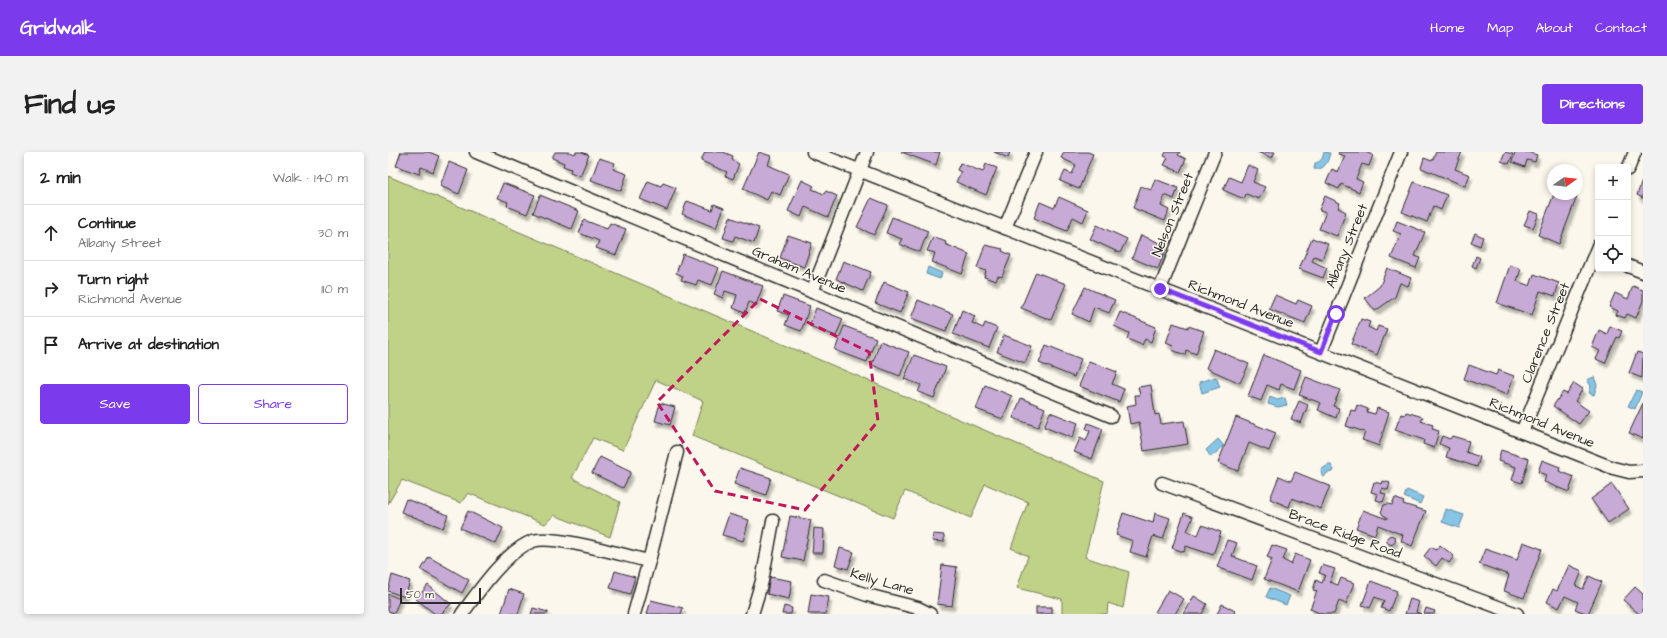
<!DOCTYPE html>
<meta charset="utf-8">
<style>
body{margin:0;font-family:"Architects Daughter",sans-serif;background:#f2f2f2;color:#222}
.controls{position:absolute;right:12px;top:12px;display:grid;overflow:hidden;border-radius:4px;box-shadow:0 2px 6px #0003}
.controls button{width:36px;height:36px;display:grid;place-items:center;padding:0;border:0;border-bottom:1px solid #e0e0e0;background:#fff;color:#222;font:20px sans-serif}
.compass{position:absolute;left:1159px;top:12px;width:36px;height:36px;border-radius:50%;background:#fff;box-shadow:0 2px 6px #0003;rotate:76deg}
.scale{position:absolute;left:12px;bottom:10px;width:81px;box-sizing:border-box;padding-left:4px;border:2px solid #2b2b2b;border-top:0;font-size:11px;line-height:14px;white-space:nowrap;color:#2b2b2b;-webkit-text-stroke:3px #fbf7ec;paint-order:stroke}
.stop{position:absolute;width:12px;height:12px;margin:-9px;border:3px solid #7c3aed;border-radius:50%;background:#fff}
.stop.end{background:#7c3aed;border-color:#fff;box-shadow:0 1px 4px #0008}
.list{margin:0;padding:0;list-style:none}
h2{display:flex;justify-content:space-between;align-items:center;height:52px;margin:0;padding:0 16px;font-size:17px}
h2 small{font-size:13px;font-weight:400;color:#767676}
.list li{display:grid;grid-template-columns:26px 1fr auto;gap:12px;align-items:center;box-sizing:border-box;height:56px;padding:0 16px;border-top:1px solid #e0e0e0}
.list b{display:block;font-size:15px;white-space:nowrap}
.list p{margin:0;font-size:13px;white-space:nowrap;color:#767676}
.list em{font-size:13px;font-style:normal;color:#767676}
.actions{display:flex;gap:8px;padding:12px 16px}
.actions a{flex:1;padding:9px 0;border:1px solid #7c3aed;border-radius:4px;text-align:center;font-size:14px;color:#7c3aed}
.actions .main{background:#7c3aed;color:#fff}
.icon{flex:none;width:22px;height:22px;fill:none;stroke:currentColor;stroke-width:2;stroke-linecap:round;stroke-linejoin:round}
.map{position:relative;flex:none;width:1255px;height:462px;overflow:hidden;border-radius:4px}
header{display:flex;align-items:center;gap:24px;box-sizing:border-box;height:56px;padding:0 20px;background:#7c3aed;color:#fff}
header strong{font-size:19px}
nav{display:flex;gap:22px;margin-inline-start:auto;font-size:14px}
.intro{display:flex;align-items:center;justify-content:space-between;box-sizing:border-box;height:96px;padding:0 24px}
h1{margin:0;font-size:28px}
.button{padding:10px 18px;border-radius:4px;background:#7c3aed;color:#fff;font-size:14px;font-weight:700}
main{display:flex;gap:24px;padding:0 24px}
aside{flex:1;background:#fff;border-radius:4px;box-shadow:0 2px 6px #0003}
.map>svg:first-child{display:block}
</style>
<header>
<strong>Gridwalk</strong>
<nav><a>Home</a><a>Map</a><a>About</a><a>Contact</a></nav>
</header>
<div class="intro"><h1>Find us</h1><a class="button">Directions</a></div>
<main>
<aside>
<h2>2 min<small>Walk · 140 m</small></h2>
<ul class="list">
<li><svg class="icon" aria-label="ahead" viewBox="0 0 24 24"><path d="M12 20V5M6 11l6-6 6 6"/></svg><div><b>Continue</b><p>Albany Street</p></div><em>30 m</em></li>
<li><svg class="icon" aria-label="right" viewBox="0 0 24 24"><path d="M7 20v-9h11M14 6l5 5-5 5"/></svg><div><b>Turn right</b><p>Richmond Avenue</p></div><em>110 m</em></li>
<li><svg class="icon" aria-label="arrive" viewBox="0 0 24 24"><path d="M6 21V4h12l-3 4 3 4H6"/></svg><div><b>Arrive at destination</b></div></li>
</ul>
<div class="actions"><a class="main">Save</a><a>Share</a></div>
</aside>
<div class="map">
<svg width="1255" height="462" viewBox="0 0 1255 462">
<defs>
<filter id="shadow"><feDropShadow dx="2.5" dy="4.5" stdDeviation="1" flood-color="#0004"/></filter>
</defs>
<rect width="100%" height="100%" fill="#fbf7ec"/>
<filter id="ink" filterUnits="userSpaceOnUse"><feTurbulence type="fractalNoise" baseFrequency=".025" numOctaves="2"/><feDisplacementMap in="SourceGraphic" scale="8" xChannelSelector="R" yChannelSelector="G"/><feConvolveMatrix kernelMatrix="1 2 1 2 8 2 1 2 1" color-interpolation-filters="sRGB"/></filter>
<g filter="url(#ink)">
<path fill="#c0d287" stroke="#767e59" d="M0,24L716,329L697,405L741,420L735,456L720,451L719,462H674V447L629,436L640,404L623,396L640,350L597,332L583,366L517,339L505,366L304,284L315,249L268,228L235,298L205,286L184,326L232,350L222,385L166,363L157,372L80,341L73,351L14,328L0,352Z"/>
<g fill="#86c5e6" stroke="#62879b">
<path d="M936,0L942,1C940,10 936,19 926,17L927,11C933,10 935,6 936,0Z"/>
<path d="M540,115L554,121L552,127L538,122Z"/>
<path d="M828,225L832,235L814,241L811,230Z"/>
<path d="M1206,225L1209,233L1206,243L1201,241L1203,234L1199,228Z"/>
<path d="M1248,238L1254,240L1247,257L1240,254Z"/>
<path d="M882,245L889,248L897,246L899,253L890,255L880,252Z"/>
<path d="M830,287L836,294L823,305L818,298Z"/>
<path d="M940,313H943L946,318L945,320L939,321L936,325L934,324L933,318Z"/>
<path d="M1019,338L1035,345L1032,352L1016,345Z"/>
<path d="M1058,357L1076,363L1071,376L1054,370Z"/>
<path d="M882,436L902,444L898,453L878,445Z"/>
</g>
<g fill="#c8aad6" stroke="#2b2b2b" filter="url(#shadow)">
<path d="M13,0H41L51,4L45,20L33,15L31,22L8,14Z"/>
<path d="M167,0H182L187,2L188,0H194L201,3L192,24L182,20L183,17L175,14L176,11L164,6Z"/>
<path d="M317,0H335L345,4L344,8L351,12L345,27L337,24L339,20L313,9Z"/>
<path d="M371,0L383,4L380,13L401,22L392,43L383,39L379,48L355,37Z"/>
<path d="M513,0H552L548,13Z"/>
<path d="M606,0H622L620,6Z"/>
<path d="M676,0H700L705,2L691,37L672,29L677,19L684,22L688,13L673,6Z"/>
<path d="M778,0H792L790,3L798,7L792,20L776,13L780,6L776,4Z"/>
<path d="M869,0H887L884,6Z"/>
<path d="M951,0H977L985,3L981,14L974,12L968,27L975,30L971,40L953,32L951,37L938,31L944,17L950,20L957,4L950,2Z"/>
<path d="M1048,0H1074L1067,17L1082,23L1077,34L1033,16L1036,6L1044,9Z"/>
<path d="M1117,0L1125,2L1121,12L1113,9Z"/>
<path d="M1127,0H1140L1149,3L1147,10L1139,8L1137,15L1124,10Z"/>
<path d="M211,6L227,11L225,17L239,22L233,39L203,28Z"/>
<path d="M61,10L80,18L71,42L52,34Z"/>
<path d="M572,11L595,20L598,12L609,16L598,43L568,30L573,20L569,18Z"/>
<path d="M860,13L870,18L865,30L877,35L871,47L858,42L856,47L835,38L841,25L853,30Z"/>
<path d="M767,27L790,36L786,47L777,43L773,54L781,58L777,69L745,56L753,34L763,38Z"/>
<path d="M414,28L426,34L424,37L436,42L438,39L449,44L440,65L417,55L413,65L400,59Z"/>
<path d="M260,29L273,34L275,31L288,36L279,58L252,47Z"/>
<path d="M1254,29H1255V46L1249,43Z"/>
<path d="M1026,30L1059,43L1053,58L1045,54L1039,70L1014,60Z"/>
<path d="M115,31L147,43L139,62L119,54L120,50L109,46Z"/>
<path d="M1166,42H1184L1189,44L1171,92L1150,83Z"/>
<path d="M152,43L191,59L184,77L145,61Z"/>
<path d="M937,44L952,51L950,56L958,60L949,84L931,77L938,60L931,58Z"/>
<path d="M671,45L700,58L695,70L685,65L679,79L646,66L652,50L666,56Z"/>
<path d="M483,46L500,53L486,83L469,75Z"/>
<path d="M299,49L324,58L326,52L336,56L328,76L294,62Z"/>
<path d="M1142,59L1151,62L1145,76L1136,73Z"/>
<path d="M342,65L371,76L366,91L347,84L345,89L335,86Z"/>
<path d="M504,65L540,79L532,100L511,92L514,87L498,81Z"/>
<path d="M196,68L219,77L222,71L238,77L228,103L208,96L211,89L191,81Z"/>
<path d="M1009,69L1037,80L1027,104L1032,106L1028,116L1003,106L1013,82L1005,79Z"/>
<path d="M709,73L739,87L732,101L702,87Z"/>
<path d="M1087,81L1095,85L1092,94L1083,90Z"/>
<path d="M400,83L424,91L416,115L392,106Z"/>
<path d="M753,83L779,94L770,117L744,106Z"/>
<path d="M545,85L558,90L557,92L581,102L574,122L544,110L547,101L539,99Z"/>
<path d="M924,86L940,92L934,107L926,104L924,109L939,116L935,126L911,117Z"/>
<path d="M597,93L615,97L614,99L623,103L614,125L610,124L608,129L596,125L598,119L589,116Z"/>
<path d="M295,102L331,116L324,133L310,128L308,133L293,128L295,124L288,121Z"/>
<path d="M1088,104L1092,106L1088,116L1084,114Z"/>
<path d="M455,109L483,120L475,139L448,127Z"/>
<path d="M1122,113L1133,117L1129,129L1142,134L1146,122L1171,131L1167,144L1152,139L1144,163L1109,151Z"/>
<path d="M999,116L1023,126L1020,134L1012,131L1007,145L987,159L977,146L992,134Z"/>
<path d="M335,119L375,134L368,153L361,150L357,161L345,156L349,143L337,139L335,146L326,142Z"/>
<path d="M648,120L678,132L663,168L633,156Z"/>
<path d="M496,130L521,140L512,161L487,151Z"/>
<path d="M1245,134L1255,138V149L1248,166L1239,162L1237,166L1228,163L1230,159L1221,155L1227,141L1240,147Z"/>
<path d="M697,135L727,148L721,161L706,155L701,170L684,162Z"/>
<path d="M887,143L908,152L910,148L924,154L917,171L881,157Z"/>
<path d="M395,144L422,154L413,179L397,173L401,163L389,159Z"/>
<path d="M530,148L565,162L558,179L523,166Z"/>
<path d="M428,156L455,167L448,184L421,174Z"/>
<path d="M574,158L587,164L584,171L595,176L597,171L609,176L601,196L565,182Z"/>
<path d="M732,160L768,175L763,190L757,187L754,193L739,187L741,181L726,174Z"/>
<path d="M973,167L982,170L980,175L988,179L990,174L999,177L989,203L963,192Z"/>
<path d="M785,171L800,176V174L816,179L808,202L798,198L797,203L784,198L785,194L778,191Z"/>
<path d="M456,174L488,186L479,210L447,198Z"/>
<path d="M1222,174L1234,179L1231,186L1229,185L1217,211L1208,207L1212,199L1204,195L1211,178L1219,182Z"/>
<path d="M616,183L644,194L637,211L609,200Z"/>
<path d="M492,189L521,200L512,224L484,213Z"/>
<path d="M658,193L693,207L686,225L651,211Z"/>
<path d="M826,197L861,212L852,231L818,216Z"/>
<path d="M1249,200L1255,202L1254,226L1241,221Z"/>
<path d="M526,203L558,215L546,246L530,240L533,233L516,227Z"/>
<path d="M876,203L913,218L906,237L893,232L891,238L879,233L873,249L860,244Z"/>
<path d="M701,209L729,220L724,232L736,237L731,250L691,234Z"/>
<path d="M1081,213L1108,223L1110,218L1126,224L1119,243L1076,227Z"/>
<path d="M918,225L952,238L945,254L951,256L948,266L930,258L933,251L911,243Z"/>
<path d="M1186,231L1195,237L1187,249L1201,259L1191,272L1165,254L1175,240L1179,242Z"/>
<path d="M597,233L624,244L615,267L588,257Z"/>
<path d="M763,233L767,263L771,262L773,272L796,269L800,292L756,299L751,270L742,272L739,254L748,252L747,243H752L750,235Z"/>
<path d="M633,246L657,256L650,275L625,266Z"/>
<path d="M911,249L920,253L913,271L903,267Z"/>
<path d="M272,251L287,255L282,273L267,269Z"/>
<path d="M1255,251V287L1241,281Z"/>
<path d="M969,253L980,257L979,260L987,262L989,256L1001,260L991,294L974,288L977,280L958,274L963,258L967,259Z"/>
<path d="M662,260L690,271L684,286L656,275Z"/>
<path d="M1018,260L1035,265L1033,269L1045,273L1044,277L1051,279L1046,296L1035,292L1036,288L1007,278L1013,262L1017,263Z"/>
<path d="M848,265L888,281L881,299L861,291L850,319L830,311Z"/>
<path d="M700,271L715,277L704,307L686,300L692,286L698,289L702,279L698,277Z"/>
<path d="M1054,284L1062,287L1064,284L1081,289L1078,300L1092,305L1089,315L1058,305L1061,296L1051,292Z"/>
<path d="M1113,298L1141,307L1134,331L1124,328L1128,315L1110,309Z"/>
<path d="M212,305L243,320L235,336L204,321Z"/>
<path d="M1154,308L1172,315L1171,319L1186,325L1181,340L1156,330L1158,323L1150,320Z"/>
<path d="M352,316L383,326L378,343L346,332Z"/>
<path d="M907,320L942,334L933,357L904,346L901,355L882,347L891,324L903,329Z"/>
<path d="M995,329L1002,331L1000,338L994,336L993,341L998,342L995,350L988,348L990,342L983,340L986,330L994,332Z"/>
<path d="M1224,332L1241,357L1220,371L1203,347Z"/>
<path d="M1007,346L1016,350L1015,352L1038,359L1024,394L1013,389L1015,383L990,373L987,383L968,376L975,358L999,367V365L995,363L993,360L996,353L1000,352L1004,353Z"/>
<path d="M18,347L60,363L55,376L13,360Z"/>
<path d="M80,359L115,376L108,392L72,376Z"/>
<path d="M735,361L765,371L767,361L782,366L775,387L765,384L758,405L742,400L745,389L728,383Z"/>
<path d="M796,361L805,365L799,379L810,383L814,373L833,380L825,403L798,394L796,400L784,396Z"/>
<path d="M341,362L361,368L355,389L334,383Z"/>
<path d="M402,364L423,368L415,409L394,405Z"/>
<path d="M426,376L436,377L435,401H424Z"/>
<path d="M545,382L556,383V390L544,389Z"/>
<circle cx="1003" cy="388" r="4.5"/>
<path d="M839,388L849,391L844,404L869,414L864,428L829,415Z"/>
<path d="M1135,390L1154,397L1136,446L1116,439L1121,423L1091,412L1097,397L1129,408Z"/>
<path d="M884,393L899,398L895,408L903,412L907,402L922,408L910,440L876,427L884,407L879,405Z"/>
<path d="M1052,393L1066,404L1061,411L1054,406L1048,414L1036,404L1043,395L1048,398Z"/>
<path d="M452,396L466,400L460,417L447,413Z"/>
<path d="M41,405L81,428L74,441L33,418Z"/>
<path d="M554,413L569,415L564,454L549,452Z"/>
<path d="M934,413L947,417L942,430L950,433L953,426L966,431L958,452L951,449L946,462H934L922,457L929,439L925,438L928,428L934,431L937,423L931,421Z"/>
<path d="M1181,413L1194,419L1188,434L1195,437L1201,424L1214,430L1200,462L1187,457L1190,450L1177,444L1171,456L1159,450L1165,437L1169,439Z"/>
<path d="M227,419L247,425L242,442L222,436Z"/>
<path d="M4,423L22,429L17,445L0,439Z"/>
<path d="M382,425L404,429L401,447L379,442Z"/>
<path d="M983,429L1009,439L1001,459L993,456L996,449L987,445L982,456L974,453Z"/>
<path d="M40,433L63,452L53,462H47L28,447Z"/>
<path d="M1247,435L1255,442V462H1251L1235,448Z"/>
<path d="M121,437L136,442L130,462H113Z"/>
<path d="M780,438L796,447L787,462H770L767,460Z"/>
<path d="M0,442L12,447L6,461L0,459Z"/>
<path d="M423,442L441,445L438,462H420Z"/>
<path d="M806,444L819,452L814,462H796Z"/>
<path d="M1022,447L1031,450L1028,460L1033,462H1017Z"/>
<path d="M263,448L295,456L293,462H259Z"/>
<path d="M834,452L847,459L846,462H829Z"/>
<path d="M396,454L404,456L403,462H394Z"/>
<rect x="648" y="455" width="16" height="7"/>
<path d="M145,456L160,460V462H143Z"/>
<path d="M1038,456L1047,459L1046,462H1036Z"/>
</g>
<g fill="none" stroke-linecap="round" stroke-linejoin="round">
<g stroke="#2b2b2b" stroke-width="15">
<g id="minor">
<path d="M88,0L723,264"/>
<path d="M425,0L1225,316L1241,320L1255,319"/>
<path d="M1240,17L1247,0"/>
<path d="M617,76L648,0"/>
<path d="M1240,114L1255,120"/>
<path d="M772,137L827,0"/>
<path d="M424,140L479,0"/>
<path d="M933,200L1013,0"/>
<path d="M1134,280L1210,94"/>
<path d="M774,331L1129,462"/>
<path d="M436,428L479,443L530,456L542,462"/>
<path d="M74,462C90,440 119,398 145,389C165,382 237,404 261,409"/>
<path d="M246,462L261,409L289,300"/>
<path d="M364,462L374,429L385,369"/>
</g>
</g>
<use href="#minor" stroke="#fbf7ec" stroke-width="12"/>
</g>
</g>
<g fill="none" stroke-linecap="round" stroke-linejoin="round" filter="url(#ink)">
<path stroke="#7c3aed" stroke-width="5" d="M772,137L933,200L948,162"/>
</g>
<path fill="none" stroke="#c2185b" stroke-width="3" stroke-dasharray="8 5" stroke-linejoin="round" d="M372,147L481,200L490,269L417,358L327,339L269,250Z"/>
<g text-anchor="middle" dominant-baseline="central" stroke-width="3" stroke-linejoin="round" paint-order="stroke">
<g font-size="14" fill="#2b2b2b" stroke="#fbf7ec">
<text transform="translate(785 63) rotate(-68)">Nelson Street</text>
<text transform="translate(959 94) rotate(-68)">Albany Street</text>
<text transform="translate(411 118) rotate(23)">Graham Avenue</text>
<text transform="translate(853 152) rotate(21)">Richmond Avenue</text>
<text transform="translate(1158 181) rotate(-68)">Clarence Street</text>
<text transform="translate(1154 271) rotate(22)">Richmond Avenue</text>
<text transform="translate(957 382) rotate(20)">Brace Ridge Road</text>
<text transform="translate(494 430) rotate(16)">Kelly Lane</text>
</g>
</g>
</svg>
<div class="controls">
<button>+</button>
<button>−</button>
<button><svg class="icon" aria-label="locate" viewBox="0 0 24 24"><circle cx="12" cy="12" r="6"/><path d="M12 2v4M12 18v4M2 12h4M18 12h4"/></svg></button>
</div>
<svg class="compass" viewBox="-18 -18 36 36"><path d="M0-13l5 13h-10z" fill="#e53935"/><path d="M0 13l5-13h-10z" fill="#767676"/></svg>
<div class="scale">50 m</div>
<div class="stop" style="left:948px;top:162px"></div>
<div class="stop end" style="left:772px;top:137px"></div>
</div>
</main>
